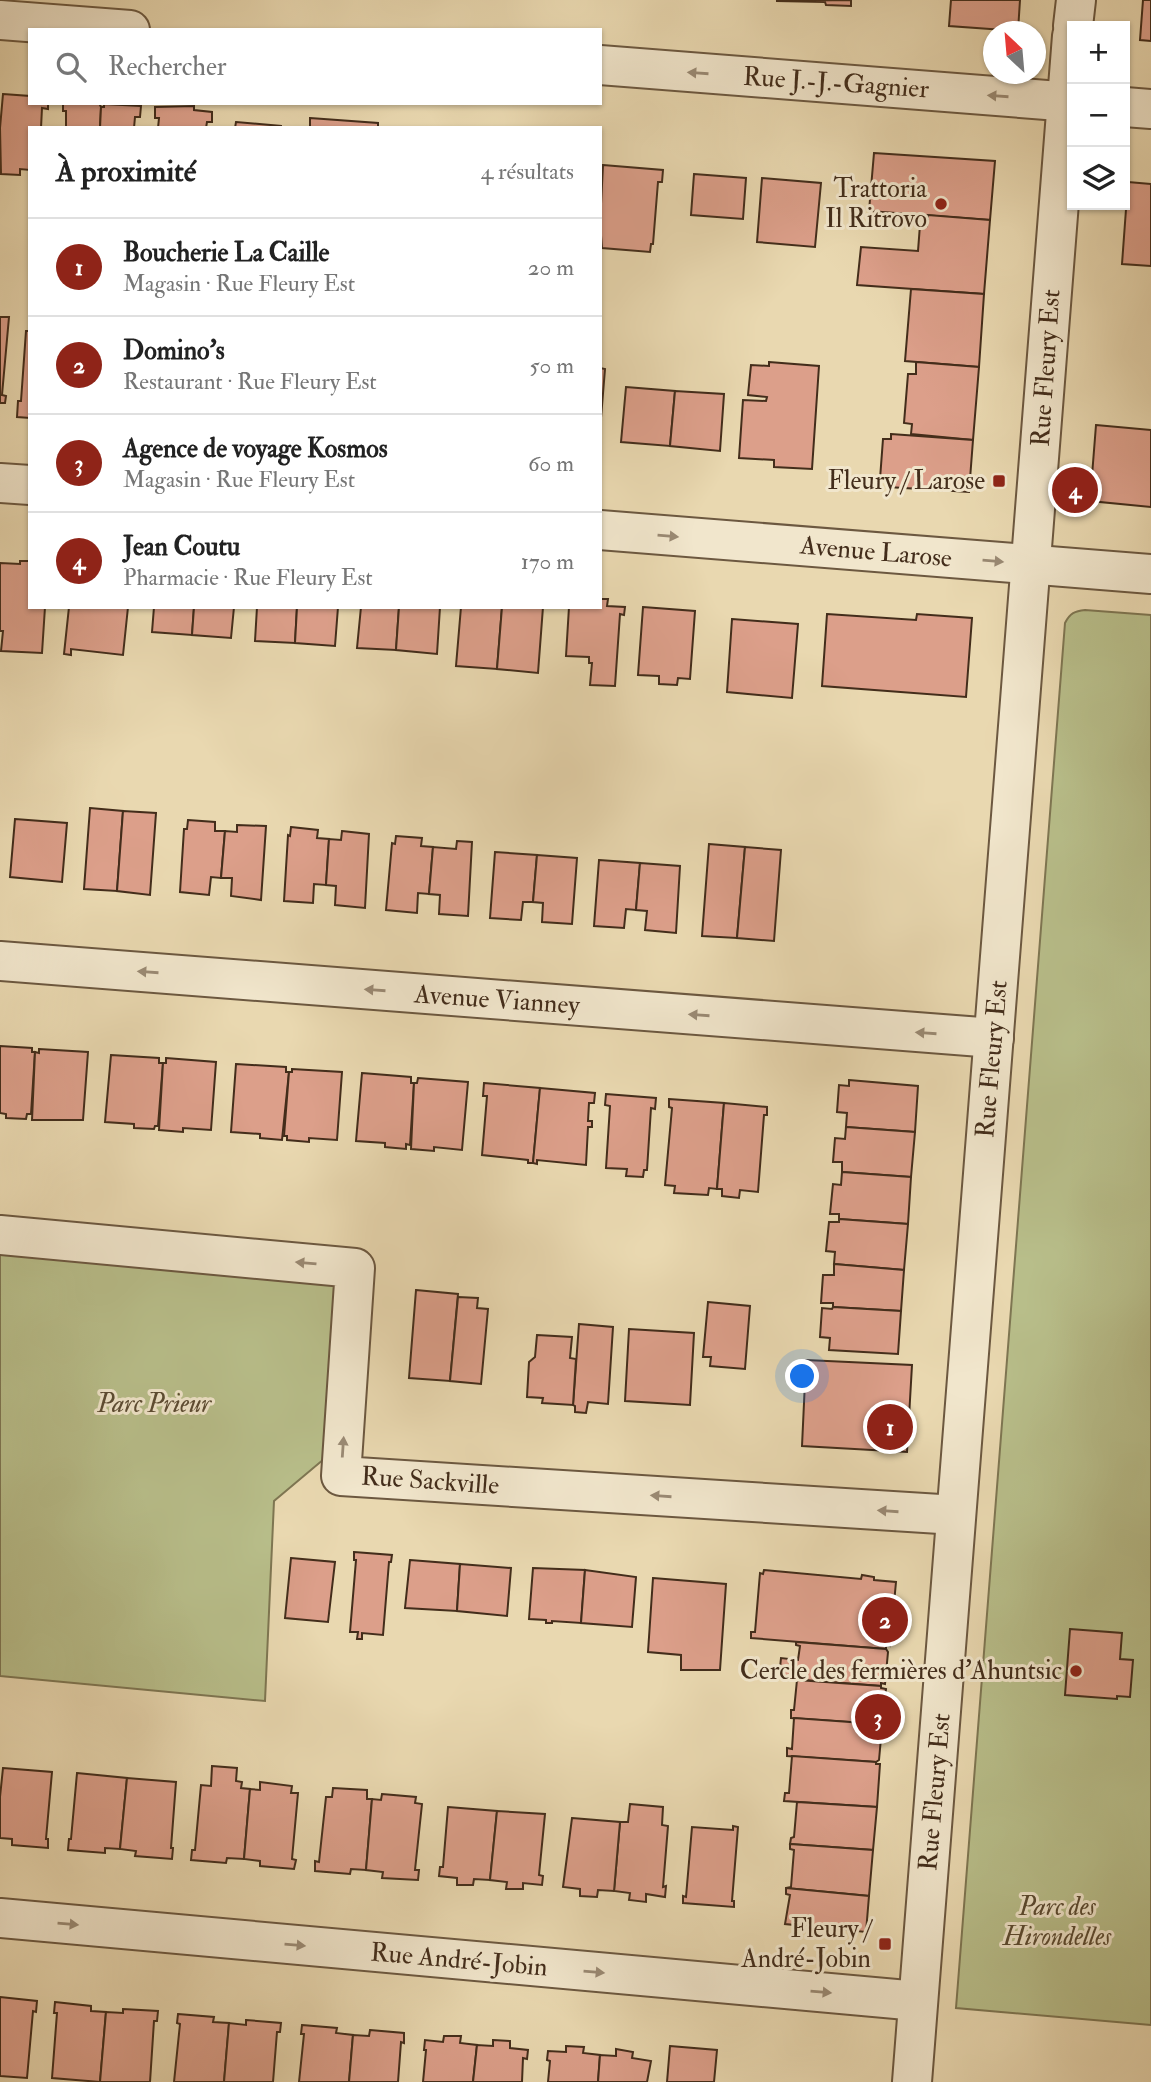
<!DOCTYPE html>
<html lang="fr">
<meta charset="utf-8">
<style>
body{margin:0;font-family:"IM FELL Double Pica",serif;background:#f6f6f6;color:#222}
.controls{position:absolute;right:21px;top:21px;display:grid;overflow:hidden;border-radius:0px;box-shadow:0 2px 5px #0004}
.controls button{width:63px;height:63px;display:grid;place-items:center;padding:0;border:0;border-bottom:2px solid #e0e0e0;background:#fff;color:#222;font:35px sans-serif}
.compass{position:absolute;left:983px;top:21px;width:63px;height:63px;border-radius:50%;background:#fff;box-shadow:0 2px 5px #0004;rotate:334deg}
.you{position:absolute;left:803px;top:1377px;width:24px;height:24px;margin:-18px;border:5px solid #fff;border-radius:50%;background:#1a73e8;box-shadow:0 0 0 10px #1a73e833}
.badge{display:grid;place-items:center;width:46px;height:46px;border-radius:50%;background:#8f2418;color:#fff;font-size:23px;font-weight:700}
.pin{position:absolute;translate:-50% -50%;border:4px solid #fff;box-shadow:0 2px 7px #0006}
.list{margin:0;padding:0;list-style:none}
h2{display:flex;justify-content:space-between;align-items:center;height:91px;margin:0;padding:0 28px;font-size:30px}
h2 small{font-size:23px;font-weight:400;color:#767676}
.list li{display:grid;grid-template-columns:46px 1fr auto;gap:21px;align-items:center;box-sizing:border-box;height:98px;padding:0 28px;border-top:2px solid #e0e0e0}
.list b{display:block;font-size:26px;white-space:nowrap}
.list p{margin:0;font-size:23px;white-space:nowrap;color:#767676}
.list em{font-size:23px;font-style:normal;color:#767676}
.icon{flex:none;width:38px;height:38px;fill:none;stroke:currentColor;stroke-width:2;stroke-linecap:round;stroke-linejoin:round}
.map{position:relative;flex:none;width:1151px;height:2082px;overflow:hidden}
.search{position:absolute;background:#fff;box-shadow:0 2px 5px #0004;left:28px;top:28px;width:574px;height:77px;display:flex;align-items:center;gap:18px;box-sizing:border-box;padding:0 24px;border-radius:0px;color:#767676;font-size:26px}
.panel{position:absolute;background:#fff;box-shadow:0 2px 5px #0004;left:28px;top:126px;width:574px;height:483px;border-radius:0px}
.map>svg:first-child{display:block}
</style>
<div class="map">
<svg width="1151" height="2082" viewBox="0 0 1151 2082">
<rect width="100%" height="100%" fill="#e9d8b0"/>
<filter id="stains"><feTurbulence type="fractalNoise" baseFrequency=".00286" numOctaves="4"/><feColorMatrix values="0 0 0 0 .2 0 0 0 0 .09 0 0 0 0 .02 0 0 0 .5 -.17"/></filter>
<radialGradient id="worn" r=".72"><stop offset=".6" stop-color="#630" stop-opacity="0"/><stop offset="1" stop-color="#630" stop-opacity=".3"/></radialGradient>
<g fill="#b8be8a" stroke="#7e7652" stroke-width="2">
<path d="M1085,610L1151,615V2025L956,2008L1065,623C1070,613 1075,611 1085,610Z"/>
<path d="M0,1235L355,1268L324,1459L274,1501L265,1701L0,1676Z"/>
</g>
<g fill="#dc9f8a" stroke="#432d1b" stroke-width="2">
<path d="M851,0V6L826,5L825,2L776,1Z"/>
<path d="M951,0H1020L1018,31L949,26Z"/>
<path d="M1143,0H1151V41L1140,40Z"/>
<path d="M3,94L30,96V103H48V109L42,108L41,128H30V170L20,169V175L1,174L0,128Z"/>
<path d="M63,103H99L101,107L100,128H66V111H63Z"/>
<path d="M104,104L141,106L140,117H135L134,128H100L101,107H104Z"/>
<path d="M194,106V110L212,112V122H207L206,128H158L159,118H155V107Z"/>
<path d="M310,118L378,123V128H310Z"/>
<path d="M236,122L281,126V128H235Z"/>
<path d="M874,153L995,161L990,220L869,211Z"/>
<path d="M603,165L663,170L662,182H658L653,244H651L650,252L602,248L600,223Z"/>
<path d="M694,174L746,178L743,219L691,215Z"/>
<path d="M762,178L821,183L815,247L757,242Z"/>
<path d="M1128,182L1151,184V266L1122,264Z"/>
<path d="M928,215L990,220L984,294L857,285L861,247L918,251L920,225L927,226Z"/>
<path d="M911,289L984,294L979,367L905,361Z"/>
<path d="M0,317H9L2,395L6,396L5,403H0Z"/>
<path d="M26,331H30V418L17,417L18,401H21Z"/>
<path d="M769,362L819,366L812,469L774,467V460L739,458L743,400L766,401L767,397L748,395L751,365L769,366Z"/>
<path d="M916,362L979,367L973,440L911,434L912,424L904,423L908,374H916Z"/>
<path d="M600,368L605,369L600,430Z"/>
<path d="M626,387L675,391L670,446L621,442Z"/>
<path d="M675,391L724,394L720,451L670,446Z"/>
<path d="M1096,425L1151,430V507L1090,501Z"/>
<path d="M891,434L973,440L969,492L888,487V479H880L883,439H891Z"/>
<path d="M20,561H30V607H45L42,653L1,651L3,631H0V563L20,564Z"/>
<path d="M600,599H608L607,606L625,607L624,615L620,614L615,686L590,685L592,663H589V657L566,656L569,607H600Z"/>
<path d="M69,607H128L123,655L71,649V655L64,654Z"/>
<path d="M154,607H194L192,635L152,632Z"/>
<path d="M194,607H234L231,638L192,635Z"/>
<path d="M257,607H297L295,643L255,641Z"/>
<path d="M297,607H338L335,646L295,643Z"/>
<path d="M361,607H399L396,650L357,648Z"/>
<path d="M399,607H440L437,654L396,650Z"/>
<path d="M461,607H502L497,669L456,666Z"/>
<path d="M502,607H546H543L538,673L497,669Z"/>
<path d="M643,607L695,611L690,679L678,678L677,685L659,684V676L638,675Z"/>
<path d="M827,614L916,620L917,614L972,618L966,697L822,686Z"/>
<path d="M732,619L798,624L792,698L727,692Z"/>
<path d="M90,808L123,811L117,891L84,889Z"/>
<path d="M123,811L156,813L150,895L117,891Z"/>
<path d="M15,819L67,823L62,882L10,877Z"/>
<path d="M188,820L215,822V831H225L221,878L211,877L209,895L180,892L184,829H187Z"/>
<path d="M237,825L266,826L261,900L231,896L232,878H221L225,831L237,832Z"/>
<path d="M291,827L318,830L317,838L329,839L326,885L314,884L313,903L284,901L288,835L290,836Z"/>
<path d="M342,831L369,834L365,908L335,905L336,886L326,885L329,839L341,840Z"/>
<path d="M396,836L422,838L421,846L433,847L429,894L418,893L417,913L386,910L392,843L395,844Z"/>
<path d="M457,841L472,842L468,916L439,914L440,895L429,894L433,847L456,849Z"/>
<path d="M709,844L745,847L737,938L702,936Z"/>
<path d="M745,847L781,850L774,941L737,938Z"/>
<path d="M495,852L537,855L533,902H523L521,920L490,918Z"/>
<path d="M537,855L577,858L572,924L542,922L543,903L533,902Z"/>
<path d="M599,860L640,863L636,910L626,909L624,928L594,926Z"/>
<path d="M640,863L680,866L676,933L645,930L647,911L636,910Z"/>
<path d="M0,1046L32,1048V1052H35L31,1114H27L26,1119L6,1118V1114L0,1113Z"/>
<path d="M39,1049L88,1052L83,1120H32L35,1052L39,1053Z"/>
<path d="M111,1055L159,1058V1063H163L158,1126H155L154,1129L134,1128V1124L105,1122Z"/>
<path d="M166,1058L216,1062L211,1130L183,1128V1132L159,1130L163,1063H166Z"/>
<path d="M236,1064L286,1067V1072H289L282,1140L260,1138V1134L231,1132Z"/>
<path d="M292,1069L342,1072L337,1140L309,1138V1142L287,1140V1136H284L289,1072H292Z"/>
<path d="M362,1073L411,1077V1083H414L410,1145L406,1144V1149L385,1147V1143L356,1141Z"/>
<path d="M418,1078L468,1082L462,1150L434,1147V1151L411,1149L414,1083H417Z"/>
<path d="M849,1080L918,1086L915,1132L846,1127L847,1113L837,1112L839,1085L849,1086Z"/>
<path d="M484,1083L540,1088L533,1163H528V1160L482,1155L487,1096H483Z"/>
<path d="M540,1088L595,1093L594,1103H589L588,1121H592V1127H588L586,1165L537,1160V1164L533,1163Z"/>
<path d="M606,1094L656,1098L655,1109L651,1108L647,1170H644L643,1177L626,1176L627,1169L606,1168L610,1106L605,1105Z"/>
<path d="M669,1099L724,1103L717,1189L709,1188L708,1195L674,1193L675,1186L665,1185L672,1108L669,1107Z"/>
<path d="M724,1103L767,1107V1115H764L758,1192L740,1190L739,1198L722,1196V1189H717Z"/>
<path d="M846,1127L915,1132L911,1177L842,1172V1162H833L835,1138L845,1139Z"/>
<path d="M842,1172L911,1177L908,1224L839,1219V1214H830L833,1184L841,1185Z"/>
<path d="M839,1219L908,1224L904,1270L834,1264L835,1252L826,1251L829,1222H839Z"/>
<path d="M834,1264L904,1270L901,1311L833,1307V1303H821L823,1275H834Z"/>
<path d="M416,1290L458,1294L450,1381L409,1378Z"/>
<path d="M458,1297L478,1298L477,1308L488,1309L481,1384L450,1381Z"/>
<path d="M708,1302L750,1306L745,1369L710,1366L711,1357H703Z"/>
<path d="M833,1307L901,1311L898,1354L829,1350L830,1338L820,1337L822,1308L832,1309Z"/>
<path d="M579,1324L613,1327L608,1404L588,1402L586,1413L575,1412V1406L573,1405Z"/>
<path d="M629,1329L694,1333L690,1405L625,1401Z"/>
<path d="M537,1335L572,1337L570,1358L576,1359L573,1405L542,1403L543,1398L527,1397L529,1362L535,1357Z"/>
<path d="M806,1360L912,1365L907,1452L802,1446Z"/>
<path d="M354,1552L392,1555L391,1562H389L383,1635L362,1633V1639H357L358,1632H350L356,1560H354Z"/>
<path d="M291,1558L335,1562L328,1622L285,1618Z"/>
<path d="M410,1560L460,1564L457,1611L405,1608Z"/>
<path d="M460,1564L511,1568L507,1616L457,1611Z"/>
<path d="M533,1568L585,1570L581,1623L552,1621V1623H546V1620L529,1619Z"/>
<path d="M585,1570L636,1577L632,1627L581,1623Z"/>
<path d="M764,1570L861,1579L862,1575L874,1577V1580L896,1582L890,1646L886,1645V1649L751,1638V1632H755L760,1573L763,1574Z"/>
<path d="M653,1578L726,1584L720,1670H681V1655L648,1652Z"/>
<path d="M1070,1629L1122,1633L1120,1659L1133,1660L1130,1697L1117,1696V1699L1065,1695Z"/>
<path d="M796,1642L886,1649L888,1652L885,1684L881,1683V1686L779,1678L781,1658L798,1660L800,1646L796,1645Z"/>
<path d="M797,1680L881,1686V1688L886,1689L882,1722H879L878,1724L791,1718V1710H794Z"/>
<path d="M794,1718L878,1724V1726L882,1727L879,1760L876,1762L787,1756V1748L792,1749Z"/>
<path d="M792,1756L876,1762V1764H880L877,1807L784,1801L785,1793H789Z"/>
<path d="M212,1766L237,1768L236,1781L242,1782L241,1788L250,1789L244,1859L227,1858L226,1863L191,1860L192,1850H195L201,1785L211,1786Z"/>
<path d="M3,1768L52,1772L46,1839H48V1848L12,1845V1839L0,1838V1797Z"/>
<path d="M77,1773L127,1778L120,1849L105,1848V1853L68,1850L69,1839H71Z"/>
<path d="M127,1778L176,1782L171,1848H173L172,1859L135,1856L136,1851L120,1849Z"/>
<path d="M260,1782L292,1786L291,1793H298L292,1859L296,1860L294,1869L260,1866V1861L244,1859L250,1789L260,1790Z"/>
<path d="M333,1788L367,1790V1799H372L366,1870L351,1869L350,1874L315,1871V1861L319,1862L326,1797H332Z"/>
<path d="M382,1794L416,1797L415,1803L422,1804L415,1870H419L418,1880L382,1878L383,1872L366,1870L372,1799L381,1800Z"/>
<path d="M797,1802L877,1807L873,1850L790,1844L791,1838L794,1837Z"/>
<path d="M630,1804L663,1807L662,1825L668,1826L663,1887L666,1886L665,1897L646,1894V1902L629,1900L630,1893L614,1891L620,1822H628Z"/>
<path d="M448,1807L497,1811L490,1880L474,1879L473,1885H457V1878L439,1876L440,1867H443Z"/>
<path d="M497,1811L545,1814L539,1875L543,1876L542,1885L523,1883V1889H506L507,1882L490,1880Z"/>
<path d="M572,1818L620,1822L614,1891L598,1890L597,1897L580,1896V1889L563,1887Z"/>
<path d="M733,1826L738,1827L732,1901H734V1907L683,1903V1896L686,1897L692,1827L733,1830Z"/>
<path d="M790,1844L873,1850L869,1896L786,1888L791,1887L794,1850L790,1849Z"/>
<path d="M786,1888L869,1896L866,1932L785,1924L790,1895L786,1894Z"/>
<path d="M0,1997L37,2001L36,2012L33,2011L27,2078L0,2076Z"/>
<path d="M55,2002L91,2006V2011L106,2012L100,2082L52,2078L57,2013H54Z"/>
<path d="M123,2009L158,2011L157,2021H154L150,2082H100L106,2012L123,2013Z"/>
<path d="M178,2014L214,2017L213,2022L229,2023L224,2082H174L180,2024L177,2023Z"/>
<path d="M246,2020L281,2023L280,2032H277L273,2082H224L229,2023L246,2025Z"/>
<path d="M302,2025L337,2028L336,2033L353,2035L349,2082H299L304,2034H301Z"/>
<path d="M370,2030L404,2033V2043L401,2042L398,2082H349L353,2035L369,2036Z"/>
<path d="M444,2036H461L460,2043L477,2045L473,2082H423L426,2050H424L425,2040L443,2042Z"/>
<path d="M493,2040L510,2041V2048L528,2050L527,2059L523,2058L522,2082H473L477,2045L493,2046Z"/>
<path d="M566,2046L584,2047L583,2053L600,2055L598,2082H548L550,2061L547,2060L548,2051L566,2052Z"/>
<path d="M670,2046L717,2050L714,2082H667Z"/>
<path d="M616,2049L633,2052L632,2058L651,2061L647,2082H598L600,2055L616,2056Z"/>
</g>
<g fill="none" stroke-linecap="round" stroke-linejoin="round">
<g stroke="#6c5840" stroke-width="42">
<g id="minor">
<path d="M0,20L130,30"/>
<path d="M1073,26L1076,0"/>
<path d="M600,65L1072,102"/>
<path d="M1125,107L1151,109"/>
<path d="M0,483L30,485"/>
<path d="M600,530L1151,574"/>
<path d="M0,961L994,1038"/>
<path d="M0,1235L355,1268L341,1476L956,1515"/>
<path d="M0,1918L918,2001"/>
<path d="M912,2082L1072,36"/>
</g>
</g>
<use href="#minor" stroke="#f1e6cc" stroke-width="38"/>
</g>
<defs><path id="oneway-solid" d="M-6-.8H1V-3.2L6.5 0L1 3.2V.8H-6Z" transform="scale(1.75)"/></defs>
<g fill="#9a8a74">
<use href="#oneway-solid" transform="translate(698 73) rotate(-176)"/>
<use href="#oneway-solid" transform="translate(998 96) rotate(-176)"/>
<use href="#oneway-solid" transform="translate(668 536) rotate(5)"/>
<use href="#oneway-solid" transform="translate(993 561) rotate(5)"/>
<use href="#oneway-solid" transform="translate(148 972) rotate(-176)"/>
<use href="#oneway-solid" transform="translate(375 990) rotate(-176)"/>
<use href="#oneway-solid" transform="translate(699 1015) rotate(-176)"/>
<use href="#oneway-solid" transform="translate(926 1033) rotate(-176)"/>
<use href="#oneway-solid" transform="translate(306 1263) rotate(-175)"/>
<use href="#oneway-solid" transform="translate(343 1447) rotate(-86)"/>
<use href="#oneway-solid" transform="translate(661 1496) rotate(-176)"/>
<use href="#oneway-solid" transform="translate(888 1511) rotate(-176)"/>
<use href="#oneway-solid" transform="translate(68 1924) rotate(5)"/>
<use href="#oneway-solid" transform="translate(295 1945) rotate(5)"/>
<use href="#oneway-solid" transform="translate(594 1972) rotate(5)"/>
<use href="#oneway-solid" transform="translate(821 1992) rotate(5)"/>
</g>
<g fill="#8f2418" stroke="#f1e6cc" stroke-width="2.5">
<circle cx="941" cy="204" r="7"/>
<rect x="992" y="474" width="14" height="14" rx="3.5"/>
<circle cx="1076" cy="1671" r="7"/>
<rect x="878" y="1937" width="14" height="14" rx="3.5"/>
</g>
<g text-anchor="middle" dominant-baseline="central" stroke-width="6" stroke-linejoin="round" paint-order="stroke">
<g font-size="26" fill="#432d1b" stroke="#f1e6cc">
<text transform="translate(836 83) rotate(4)">Rue J.-J.-Gagnier</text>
<text transform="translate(1046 368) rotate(-86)">Rue Fleury Est</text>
<text transform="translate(876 552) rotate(5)">Avenue Larose</text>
<text transform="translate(497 1000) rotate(4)">Avenue Vianney</text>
<text transform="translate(992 1059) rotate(-85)">Rue Fleury Est</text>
<text transform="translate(430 1481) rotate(4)">Rue Sackville</text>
<text transform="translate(935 1792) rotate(-85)">Rue Fleury Est</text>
<text transform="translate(459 1960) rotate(5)">Rue André-Jobin</text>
</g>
<g font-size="26" fill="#432d1b" stroke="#f1e6cc" text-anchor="end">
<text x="927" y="189">Trattoria<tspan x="927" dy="30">Il Ritrovo</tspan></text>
<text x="985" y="481">Fleury / Larose</text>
<text x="1062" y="1671">Cercle des fermières d'Ahuntsic</text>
<text x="871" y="1929">Fleury /<tspan x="871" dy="30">André-Jobin</tspan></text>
</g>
<g font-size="26" font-style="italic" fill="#5a4a31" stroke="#f1e6cc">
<text x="154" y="1404">Parc Prieur</text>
<text x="1057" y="1907">Parc des<tspan x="1057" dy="30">Hirondelles</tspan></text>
</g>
</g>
<rect width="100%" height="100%" filter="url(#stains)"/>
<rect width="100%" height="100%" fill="url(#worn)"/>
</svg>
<div class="controls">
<button>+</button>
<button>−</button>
<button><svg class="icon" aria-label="layers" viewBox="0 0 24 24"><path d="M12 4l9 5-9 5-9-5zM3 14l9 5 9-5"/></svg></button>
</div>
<svg class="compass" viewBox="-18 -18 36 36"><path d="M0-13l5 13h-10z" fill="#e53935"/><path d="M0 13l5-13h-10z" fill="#767676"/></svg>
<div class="you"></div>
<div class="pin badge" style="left:890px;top:1427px">1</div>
<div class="pin badge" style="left:885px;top:1620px">2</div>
<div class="pin badge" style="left:878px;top:1717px">3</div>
<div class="pin badge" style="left:1075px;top:490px">4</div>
<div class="search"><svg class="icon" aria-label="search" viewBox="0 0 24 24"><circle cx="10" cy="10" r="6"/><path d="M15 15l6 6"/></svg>Rechercher</div>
<section class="panel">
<h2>À proximité<small>4 résultats</small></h2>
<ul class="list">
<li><span class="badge">1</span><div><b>Boucherie La Caille</b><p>Magasin · Rue Fleury Est</p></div><em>20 m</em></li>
<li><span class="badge">2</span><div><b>Domino's</b><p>Restaurant · Rue Fleury Est</p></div><em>50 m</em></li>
<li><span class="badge">3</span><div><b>Agence de voyage Kosmos</b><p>Magasin · Rue Fleury Est</p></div><em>60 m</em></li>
<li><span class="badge">4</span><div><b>Jean Coutu</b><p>Pharmacie · Rue Fleury Est</p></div><em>170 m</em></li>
</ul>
</section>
</div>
